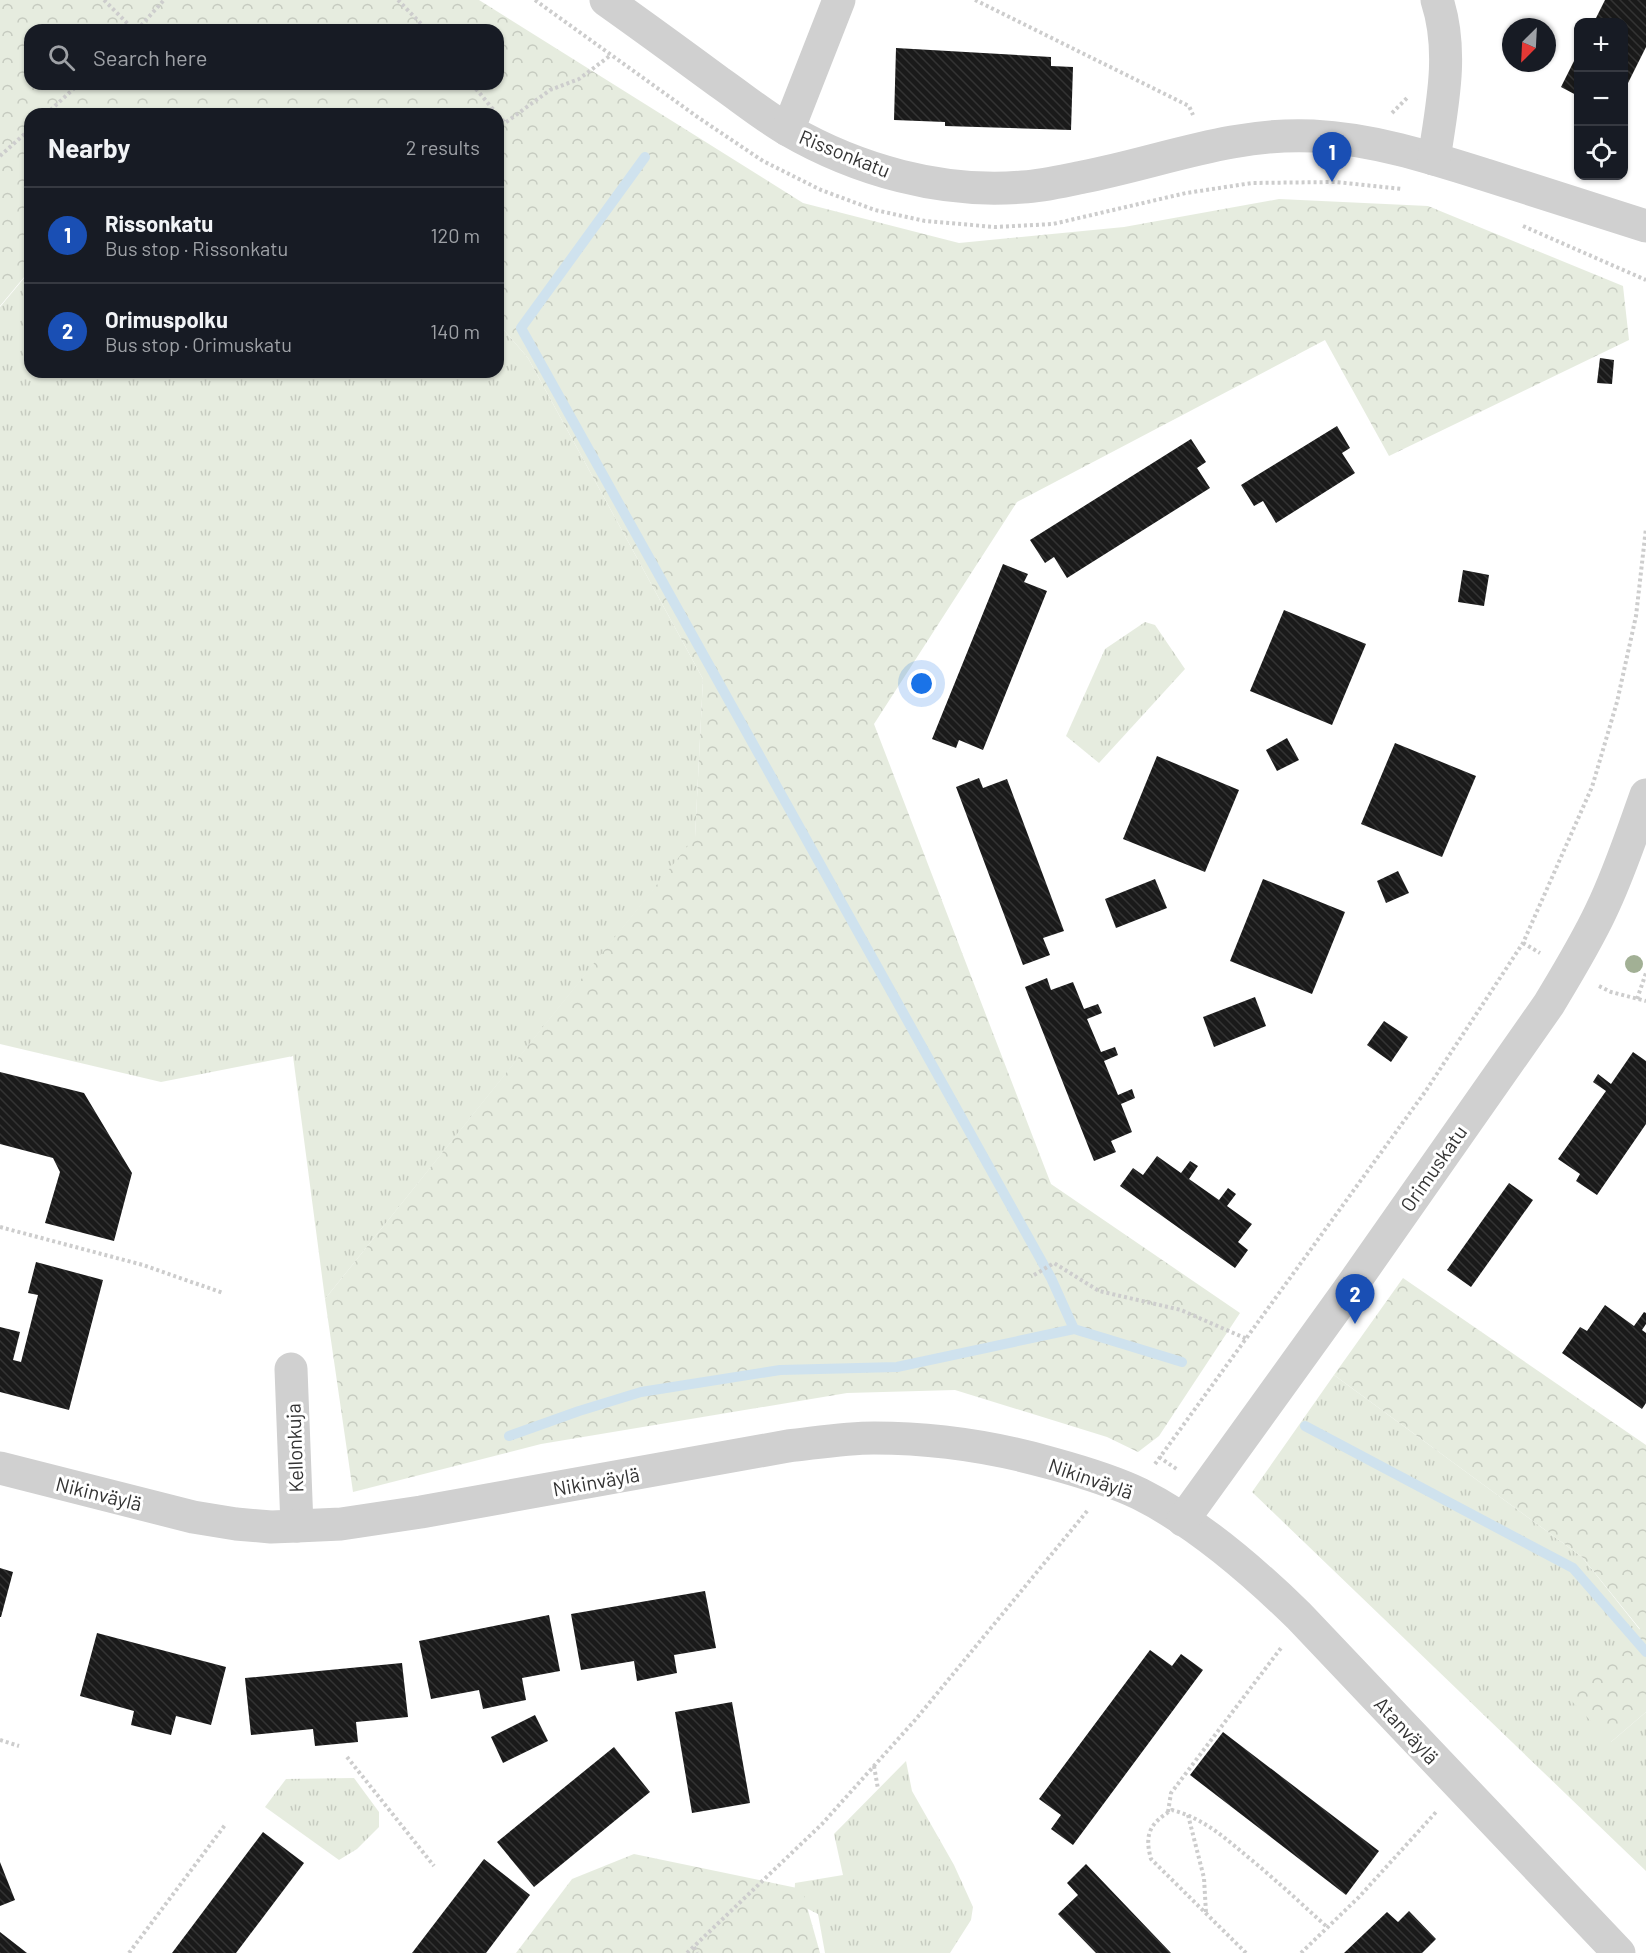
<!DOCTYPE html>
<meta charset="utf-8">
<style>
body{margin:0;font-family:Barlow,sans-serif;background:#20242c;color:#f1f3f6}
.controls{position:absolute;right:18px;top:18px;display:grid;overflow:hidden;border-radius:12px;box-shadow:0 2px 4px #0004}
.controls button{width:54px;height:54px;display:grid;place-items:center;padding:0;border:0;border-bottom:2px solid #363941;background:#171b24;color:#f1f3f6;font:30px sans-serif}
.compass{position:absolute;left:1502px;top:18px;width:54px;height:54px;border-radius:50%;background:#171b24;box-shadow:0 2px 4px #0004;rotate:204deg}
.you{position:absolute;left:922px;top:684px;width:21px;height:21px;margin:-15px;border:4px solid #fff;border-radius:50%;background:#1a73e8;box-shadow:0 0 0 9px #1a73e833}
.badge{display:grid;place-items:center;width:39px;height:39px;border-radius:50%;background:#b45309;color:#fff;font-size:20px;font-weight:700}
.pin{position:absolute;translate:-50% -50px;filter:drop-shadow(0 2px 3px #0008)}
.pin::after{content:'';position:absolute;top:32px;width:21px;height:18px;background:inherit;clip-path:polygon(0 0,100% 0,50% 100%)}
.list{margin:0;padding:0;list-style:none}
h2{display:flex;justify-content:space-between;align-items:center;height:78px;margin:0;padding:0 24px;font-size:26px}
h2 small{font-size:20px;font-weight:400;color:#9ea1a6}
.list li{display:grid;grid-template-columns:39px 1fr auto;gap:18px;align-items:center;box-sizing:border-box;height:96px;padding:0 24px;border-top:2px solid #363941}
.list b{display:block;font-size:22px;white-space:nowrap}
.list p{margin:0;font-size:20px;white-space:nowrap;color:#9ea1a6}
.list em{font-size:20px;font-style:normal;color:#9ea1a6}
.icon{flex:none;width:33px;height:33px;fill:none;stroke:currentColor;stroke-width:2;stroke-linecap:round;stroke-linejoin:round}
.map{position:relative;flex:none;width:1646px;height:1953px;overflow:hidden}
.search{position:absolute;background:#171b24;box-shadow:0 2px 4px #0004;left:24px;top:24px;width:480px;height:66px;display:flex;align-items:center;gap:15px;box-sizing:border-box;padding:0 21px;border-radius:18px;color:#9ea1a6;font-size:22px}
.panel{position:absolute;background:#171b24;box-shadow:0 2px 4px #0004;left:24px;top:108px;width:480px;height:270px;border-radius:18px}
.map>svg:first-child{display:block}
</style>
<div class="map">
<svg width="1646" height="1953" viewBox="0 0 1646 1953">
<defs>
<pattern id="grass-tufts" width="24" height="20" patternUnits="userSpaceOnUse" patternTransform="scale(1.5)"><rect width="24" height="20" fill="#e6ecdf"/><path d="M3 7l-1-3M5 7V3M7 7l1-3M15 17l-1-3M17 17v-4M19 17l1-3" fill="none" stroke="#c6cbc0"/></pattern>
<pattern id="forest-crowns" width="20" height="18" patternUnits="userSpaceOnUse" patternTransform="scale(1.5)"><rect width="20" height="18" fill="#e6ecdf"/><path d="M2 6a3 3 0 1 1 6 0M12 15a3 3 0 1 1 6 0" fill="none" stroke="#c6cbc0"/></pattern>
<pattern id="building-back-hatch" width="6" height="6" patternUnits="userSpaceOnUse" patternTransform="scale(1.5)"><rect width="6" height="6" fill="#1a1a1a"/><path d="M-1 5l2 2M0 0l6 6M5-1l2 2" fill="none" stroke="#333"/></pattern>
</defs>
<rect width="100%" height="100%" fill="#fff"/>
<g fill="url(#grass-tufts)">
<path d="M30,271V372H498V323L528,358L703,679L695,838L325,1299L293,1056L161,1082L0,1044V307Z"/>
<path d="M1145,622L1155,625L1185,669L1099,763L1066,736L1105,649Z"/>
<path d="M1334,1375L1582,1557L1640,1630L1611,1742L1646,1712V1871L1252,1492Z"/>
<path d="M906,1761L912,1791L954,1865L973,1907L971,1920L950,1953H825L818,1914L794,1902L795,1883L843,1875L834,1834Z"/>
<path d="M354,1778L379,1812V1827L357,1849L339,1860L265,1807L286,1779Z"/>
</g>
<g fill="url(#forest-crowns)" fill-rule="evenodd">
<path d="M0,0H479L803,203L959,243L1124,227L1279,199L1428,206L1623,286L1629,340L1389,456L1325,340L1017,502L874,724L1051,1184L1240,1313L1159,1436L1138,1452L1107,1437L955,1390L847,1393L541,1444L353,1492L325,1299L695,837L703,679L528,358L498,323V114H169L164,111L162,114H30V270L0,306ZM30,30H498V84H30Z"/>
<path d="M1403,1278L1646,1445V1712L1611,1742L1564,1693L1640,1629L1582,1557L1334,1375Z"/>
<path d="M634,1854L802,1889L820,1953H516L572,1879Z"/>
</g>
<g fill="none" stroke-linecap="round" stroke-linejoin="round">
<g stroke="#cfe2ee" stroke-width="10">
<path d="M645,157L521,328L1051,1278L1074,1329"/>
<path d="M1305,1426L1573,1568L1646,1652"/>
<path d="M509,1436L579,1411L641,1392L780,1370L897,1367L1074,1329L1182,1362"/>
</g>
</g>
<g fill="url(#building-back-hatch)">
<path d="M1605,0H1646V47L1624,91V22H1594Z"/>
<path d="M896,48L1051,57V66L1073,67L1071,130L945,126V122L894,120Z"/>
<path d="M1578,53V96L1561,87Z"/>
<path d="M1600,358L1614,360L1612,384L1597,383Z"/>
<path d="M1337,426L1350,448L1342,453L1355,473L1276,523L1263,501L1254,506L1241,485Z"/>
<path d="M1191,439L1206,462L1197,468L1210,488L1067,578L1054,557L1045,563L1030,540Z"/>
<path d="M1003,564L1028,574L1024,582L1047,591L983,750L959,740L956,748L932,739Z"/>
<path d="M1463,570L1489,575L1484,606L1458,602Z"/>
<path d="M1284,610L1366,644L1332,725L1250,691Z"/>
<path d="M1287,738L1299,760L1277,771L1266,750Z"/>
<path d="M1395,743L1476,776L1442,857L1361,824Z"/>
<path d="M1157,756L1239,790L1205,872L1123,839Z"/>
<path d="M979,778L983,788L1007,779L1064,931L1043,938L1050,955L1023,965L956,787Z"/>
<path d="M1398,871L1409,893L1386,903L1377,881Z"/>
<path d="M1155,879L1167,908L1116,928L1105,899Z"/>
<path d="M1263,879L1345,912L1312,994L1230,961Z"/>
<path d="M1047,978L1051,990L1073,982L1084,1009L1098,1004L1102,1013L1087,1019L1101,1052L1115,1047L1118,1055L1104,1061L1118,1095L1132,1089L1135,1098L1121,1104L1132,1132L1111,1141L1116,1152L1094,1161L1025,987Z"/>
<path d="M1255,997L1266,1026L1214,1047L1203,1017Z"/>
<path d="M1384,1021L1408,1037L1391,1062L1367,1045Z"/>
<path d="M1633,1052L1646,1061V1124L1597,1195L1576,1181L1580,1174L1558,1159L1606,1091L1593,1082L1598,1074L1611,1084Z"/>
<path d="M0,1072L84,1093L132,1173L114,1241L45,1223L60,1172L53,1158L0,1144Z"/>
<path d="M1157,1156L1181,1173L1190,1161L1198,1166L1189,1179L1219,1200L1228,1188L1236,1194L1227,1206L1252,1224L1238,1242L1248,1250L1235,1268L1120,1186L1133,1168L1143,1175Z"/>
<path d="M1509,1183L1533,1200L1471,1287L1447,1270Z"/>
<path d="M36,1262L103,1280L69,1410L0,1392V1327L20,1332L13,1360L21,1362L38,1295L28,1293Z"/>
<path d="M1605,1305L1634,1326L1644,1312L1646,1313V1324L1642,1330L1646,1333V1403L1642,1409L1562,1353L1580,1327L1587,1331Z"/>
<path d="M0,1568L13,1572L1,1617H0Z"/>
<path d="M705,1591L716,1648L674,1655L677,1673L637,1681L634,1661L581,1670L571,1614Z"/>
<path d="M549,1615L560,1671L522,1678L526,1700L483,1709L479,1690L431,1699L419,1641Z"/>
<path d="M97,1633L226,1667L211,1725L176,1716L171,1735L131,1725L134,1711L80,1696Z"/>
<path d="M1150,1650L1172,1666L1181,1654L1203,1670L1073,1845L1051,1829L1061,1815L1039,1799Z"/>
<path d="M402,1663L408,1717L356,1722L358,1742L315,1746L313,1729L251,1735L245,1678Z"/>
<path d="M732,1702L750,1803L692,1813L675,1712Z"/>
<path d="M535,1715L548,1741L503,1763L491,1737Z"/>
<path d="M1223,1732L1379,1851L1346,1895L1190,1775Z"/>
<path d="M614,1747L650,1792L534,1887L497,1842Z"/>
<path d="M263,1832L304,1863L236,1953H172Z"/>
<path d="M484,1859L530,1895L486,1953H412Z"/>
<path d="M0,1862L15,1900L0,1906Z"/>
<path d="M1086,1864L1171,1953H1096L1058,1914L1078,1895L1067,1883Z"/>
<path d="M1409,1911L1436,1939L1422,1953H1344L1387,1912L1398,1922Z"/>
<path d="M0,1932L27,1953H0Z"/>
</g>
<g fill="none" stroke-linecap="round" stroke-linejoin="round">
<g stroke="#cdcdcd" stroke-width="4" stroke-dasharray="3 3" stroke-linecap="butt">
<path d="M104,0L134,30"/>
<path d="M398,0L427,30"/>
<path d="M535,0L696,116L763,161L821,190L875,210L925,221L995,227L1053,224L1186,193L1252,183L1336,182L1402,189"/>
<path d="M975,0L1189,106L1193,115"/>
<path d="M137,30L164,0"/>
<path d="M472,84L497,114"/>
<path d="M1392,113L1408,97"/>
<path d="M46,114L79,84"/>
<path d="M498,115L505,123L550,90L579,79L611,55"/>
<path d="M0,156L30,129"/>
<path d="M1523,226L1646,280"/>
<path d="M1523,943L1540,953"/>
<path d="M1599,986L1611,992L1646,1001"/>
<path d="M1637,999L1646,973"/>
<path d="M0,1227L143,1265L223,1293"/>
<path d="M1034,1275L1054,1263L1099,1291L1181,1310L1247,1339"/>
<path d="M1159,1457L1178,1470"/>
<path d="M1155,1464L1425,1092L1523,943L1592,787L1617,702L1636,616L1646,528"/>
<path d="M0,1740L19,1746"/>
<path d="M347,1757L434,1866"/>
<path d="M874,1766L878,1789"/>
<path d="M1168,1812L1171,1793L1281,1648"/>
<path d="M1188,1815L1204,1878L1206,1913"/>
<path d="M694,1947L697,1953"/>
<path d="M129,1953L225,1825"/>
<path d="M687,1953L822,1824L916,1719L1088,1510"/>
<path d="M1246,1953L1151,1859C1144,1834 1150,1823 1172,1810C1206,1819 1227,1840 1254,1862C1279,1883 1303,1905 1327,1927"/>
<path d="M1301,1953L1359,1897L1437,1811"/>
</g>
<g stroke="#d0d0d0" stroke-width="33">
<path d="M606,0C644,27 681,54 719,82C742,98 764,116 788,130C857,170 942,194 1023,187C1043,186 1063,181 1083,177C1160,162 1233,132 1313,136C1373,139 1429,157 1486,175C1540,192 1593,209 1646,226"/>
<path d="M788,130L839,0"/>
<path d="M1434,159C1442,106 1454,52 1437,0"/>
<path d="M291,1369L297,1526"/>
<path d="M0,1468L193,1517L236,1524L271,1527L297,1526L341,1524L421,1512L788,1446C816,1443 845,1438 874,1438C936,1438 995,1447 1054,1464C1083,1472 1113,1481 1140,1494C1198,1523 1253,1571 1299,1616L1619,1953"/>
<path d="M1183,1520L1348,1291L1549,1004C1567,974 1586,943 1601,911C1619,874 1632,834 1646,795"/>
</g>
</g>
<circle fill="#a2b095" cx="1634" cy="964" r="9"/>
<g text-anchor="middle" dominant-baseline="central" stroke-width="6" stroke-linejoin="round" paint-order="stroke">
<g font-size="20" fill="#333" stroke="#fff">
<text transform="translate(845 153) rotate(22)">Rissonkatu</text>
<text transform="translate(1433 1168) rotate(-55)">Orimuskatu</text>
<text transform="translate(294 1448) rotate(-92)">Kellonkuja</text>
<text transform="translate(1091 1478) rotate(19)">Nikinväylä</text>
<text transform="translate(596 1481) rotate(-10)">Nikinväylä</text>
<text transform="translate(99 1493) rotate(14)">Nikinväylä</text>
<text transform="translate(1407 1730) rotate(47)">Atanväylä</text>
</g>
</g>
</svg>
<div class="controls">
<button>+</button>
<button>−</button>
<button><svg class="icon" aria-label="locate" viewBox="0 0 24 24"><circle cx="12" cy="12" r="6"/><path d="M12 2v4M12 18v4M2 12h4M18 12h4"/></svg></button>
</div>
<svg class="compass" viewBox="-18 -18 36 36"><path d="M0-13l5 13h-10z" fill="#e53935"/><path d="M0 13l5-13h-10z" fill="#9ea1a6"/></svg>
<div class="you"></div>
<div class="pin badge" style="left:1332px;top:182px;background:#1a4fb4">1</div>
<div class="pin badge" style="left:1355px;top:1324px;background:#1a4fb4">2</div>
<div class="search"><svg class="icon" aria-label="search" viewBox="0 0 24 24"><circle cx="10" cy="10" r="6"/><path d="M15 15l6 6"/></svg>Search here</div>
<section class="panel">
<h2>Nearby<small>2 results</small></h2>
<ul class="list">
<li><span class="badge" style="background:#1a4fb4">1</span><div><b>Rissonkatu</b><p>Bus stop · Rissonkatu</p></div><em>120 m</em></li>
<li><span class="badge" style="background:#1a4fb4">2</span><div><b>Orimuspolku</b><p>Bus stop · Orimuskatu</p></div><em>140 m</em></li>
</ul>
</section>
</div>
